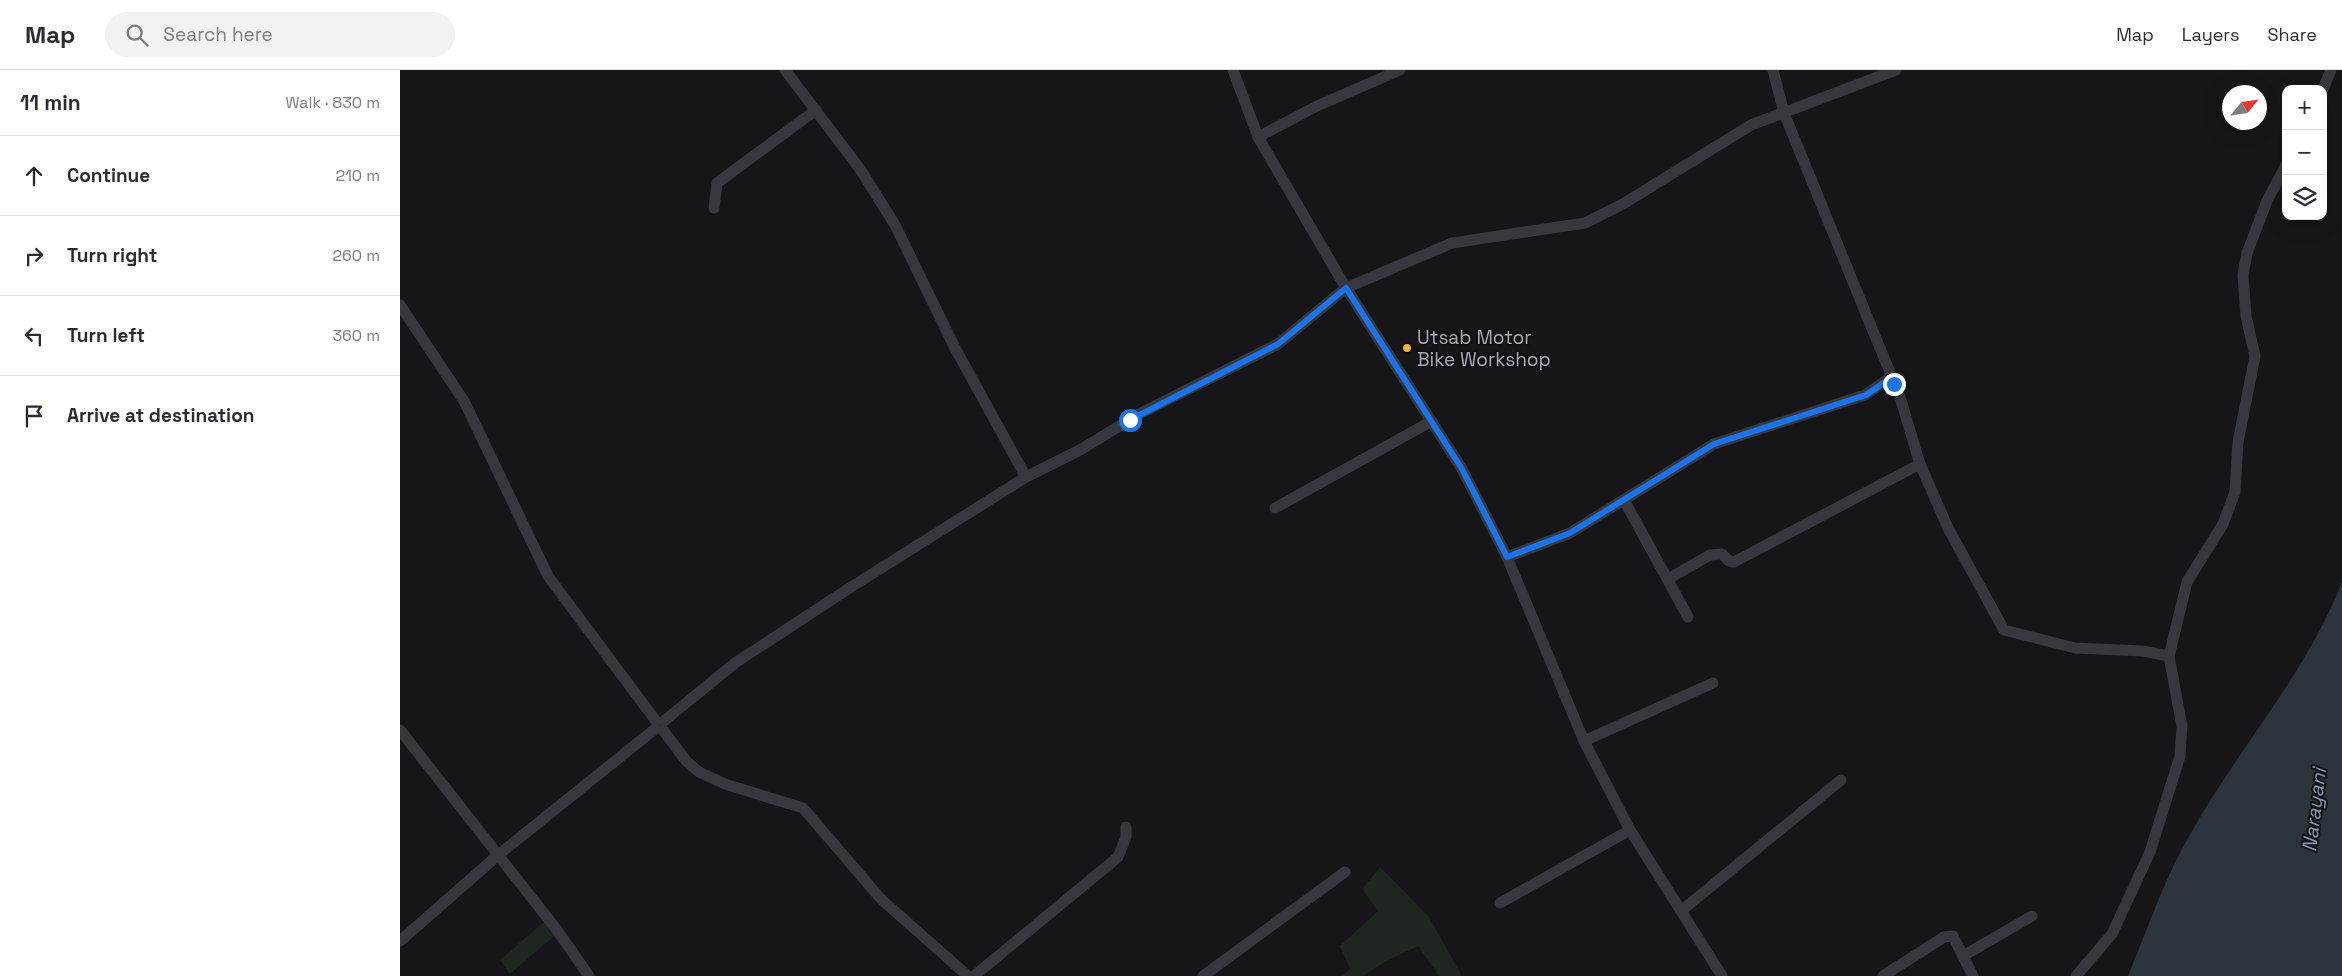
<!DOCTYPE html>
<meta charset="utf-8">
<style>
body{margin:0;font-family:"Space Grotesk",sans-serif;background:#f2f2f3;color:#2b2b33}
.controls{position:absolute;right:15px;top:15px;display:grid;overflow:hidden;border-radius:10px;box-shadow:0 5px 20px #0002}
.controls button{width:45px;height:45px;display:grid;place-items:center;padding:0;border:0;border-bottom:1px solid #e1e1e2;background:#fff;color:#2b2b33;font:25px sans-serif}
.compass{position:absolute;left:1822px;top:15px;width:45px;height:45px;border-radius:50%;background:#fff;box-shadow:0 5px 20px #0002;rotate:61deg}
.stop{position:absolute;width:15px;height:15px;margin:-11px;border:4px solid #1a73e8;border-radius:50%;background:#fff}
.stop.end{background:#1a73e8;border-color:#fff;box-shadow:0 1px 5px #0008}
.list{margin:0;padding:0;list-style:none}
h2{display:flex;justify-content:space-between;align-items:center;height:65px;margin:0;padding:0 20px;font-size:21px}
h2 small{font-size:16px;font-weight:400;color:#7c7c81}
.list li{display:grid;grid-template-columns:32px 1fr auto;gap:15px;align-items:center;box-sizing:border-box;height:80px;padding:0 20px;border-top:1px solid #e1e1e2}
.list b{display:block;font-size:19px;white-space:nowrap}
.list em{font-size:16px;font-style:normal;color:#7c7c81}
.icon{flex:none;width:28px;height:28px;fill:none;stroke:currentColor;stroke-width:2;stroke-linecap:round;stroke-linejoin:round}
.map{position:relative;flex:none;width:1942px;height:906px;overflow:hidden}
header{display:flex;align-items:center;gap:30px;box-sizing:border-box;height:70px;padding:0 25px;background:#fff;border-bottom:1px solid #e1e1e2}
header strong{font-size:24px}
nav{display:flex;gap:28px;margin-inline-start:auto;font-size:18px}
.search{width:350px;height:45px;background:#f2f2f3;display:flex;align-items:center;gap:12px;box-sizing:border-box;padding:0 18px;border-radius:28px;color:#7c7c81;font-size:19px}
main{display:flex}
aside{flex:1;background:#fff}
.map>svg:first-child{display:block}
</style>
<header>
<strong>Map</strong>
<div class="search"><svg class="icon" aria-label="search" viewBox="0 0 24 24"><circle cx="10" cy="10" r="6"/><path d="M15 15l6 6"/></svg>Search here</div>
<nav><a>Map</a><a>Layers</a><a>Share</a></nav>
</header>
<main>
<aside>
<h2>11 min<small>Walk · 830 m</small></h2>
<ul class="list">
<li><svg class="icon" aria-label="ahead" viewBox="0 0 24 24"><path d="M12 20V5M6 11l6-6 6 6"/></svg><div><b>Continue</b></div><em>210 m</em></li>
<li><svg class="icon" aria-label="right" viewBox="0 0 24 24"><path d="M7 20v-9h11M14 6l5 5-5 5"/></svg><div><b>Turn right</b></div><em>260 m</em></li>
<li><svg class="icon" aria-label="left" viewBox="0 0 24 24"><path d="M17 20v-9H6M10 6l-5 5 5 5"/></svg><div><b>Turn left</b></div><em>360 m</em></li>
<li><svg class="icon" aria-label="arrive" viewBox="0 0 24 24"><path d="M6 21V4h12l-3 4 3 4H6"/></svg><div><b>Arrive at destination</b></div></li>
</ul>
</aside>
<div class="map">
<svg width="1942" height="906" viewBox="0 0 1942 906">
<rect width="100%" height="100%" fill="#161618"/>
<g fill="#1e261f">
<path d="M980,797L1029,847L1062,906H1039L1018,876L986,891L963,906H942L950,899L940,876L978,841L962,819Z"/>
<path d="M144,852L154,866L110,904L100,890Z"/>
</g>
<path fill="#2c353c" d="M1942,512V906H1728C1748,858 1765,806 1792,761C1840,676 1906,604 1942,512Z"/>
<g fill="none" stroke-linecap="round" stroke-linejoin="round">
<g stroke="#37383d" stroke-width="11">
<path d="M385,0L460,99L495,155L555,278L626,407"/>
<path d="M833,0L858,67L946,218L1062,399L1107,487L1184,671L1230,760L1322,906"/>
<path d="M1373,0L1384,43L1500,327L1520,394L1548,458L1604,560L1675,578L1743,581L1769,586"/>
<path d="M1923,19L1931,0"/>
<path d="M858,67L917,36L1000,0"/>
<path d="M314,138L317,113L416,40"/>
<path d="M0,235L64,331L148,506L256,651"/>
<path d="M1224,430L1288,547"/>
<path d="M875,438L1032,351"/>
<path d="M1107,487L1170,463L1314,374L1465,325L1491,307"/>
<path d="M1268,509L1310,485L1322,484L1329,491L1334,492L1520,394"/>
<path d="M264,651L335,593L448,519L626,407L680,380L741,343L878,274L946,218L1052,173L1185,153L1223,134L1351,55L1496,0"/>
<path d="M0,660L157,860L189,906"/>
<path d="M263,660L287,692L299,702L325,714L403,738L481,829L568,906"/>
<path d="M1184,671L1313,613"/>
<path d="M1100,833L1230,760"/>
<path d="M1281,841L1441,710"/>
<path d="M0,871L97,786L255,659"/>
<path d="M574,906L718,787L726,767V757"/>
<path d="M803,906L945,802"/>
<path d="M1483,906L1544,867L1553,866L1563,886"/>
<path d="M1573,906L1563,886L1632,846"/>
<path d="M1676,906L1712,864L1750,782L1780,686L1782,656L1769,586L1787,512L1823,454L1835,422L1838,372L1855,286L1846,246L1843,205L1847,183L1867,131L1886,95"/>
</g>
</g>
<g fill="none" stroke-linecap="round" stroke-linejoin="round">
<path stroke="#1a73e8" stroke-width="6" d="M730,350L878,274L946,218L1062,399L1107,487L1170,463L1314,374L1466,325L1492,307L1494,314"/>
</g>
<circle fill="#f2b134" stroke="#111113" stroke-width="2" cx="1007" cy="278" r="5"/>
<g text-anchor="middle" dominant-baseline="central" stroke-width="4" stroke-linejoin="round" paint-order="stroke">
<g font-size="19" fill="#a8adb8" stroke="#111113" text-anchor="start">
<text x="1017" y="267">Utsab Motor<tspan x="1017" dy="22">Bike Workshop</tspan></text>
</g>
<g font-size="20" font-style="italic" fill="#7f9bb3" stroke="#111113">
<text transform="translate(1914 740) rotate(-83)">Narayani</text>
</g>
</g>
</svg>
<div class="controls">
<button>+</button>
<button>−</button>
<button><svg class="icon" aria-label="layers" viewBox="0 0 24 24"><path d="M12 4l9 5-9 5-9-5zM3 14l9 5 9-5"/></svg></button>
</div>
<svg class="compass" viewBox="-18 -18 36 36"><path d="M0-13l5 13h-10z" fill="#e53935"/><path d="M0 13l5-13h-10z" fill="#7c7c81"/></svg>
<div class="stop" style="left:730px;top:350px"></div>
<div class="stop end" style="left:1494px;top:314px"></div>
</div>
</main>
